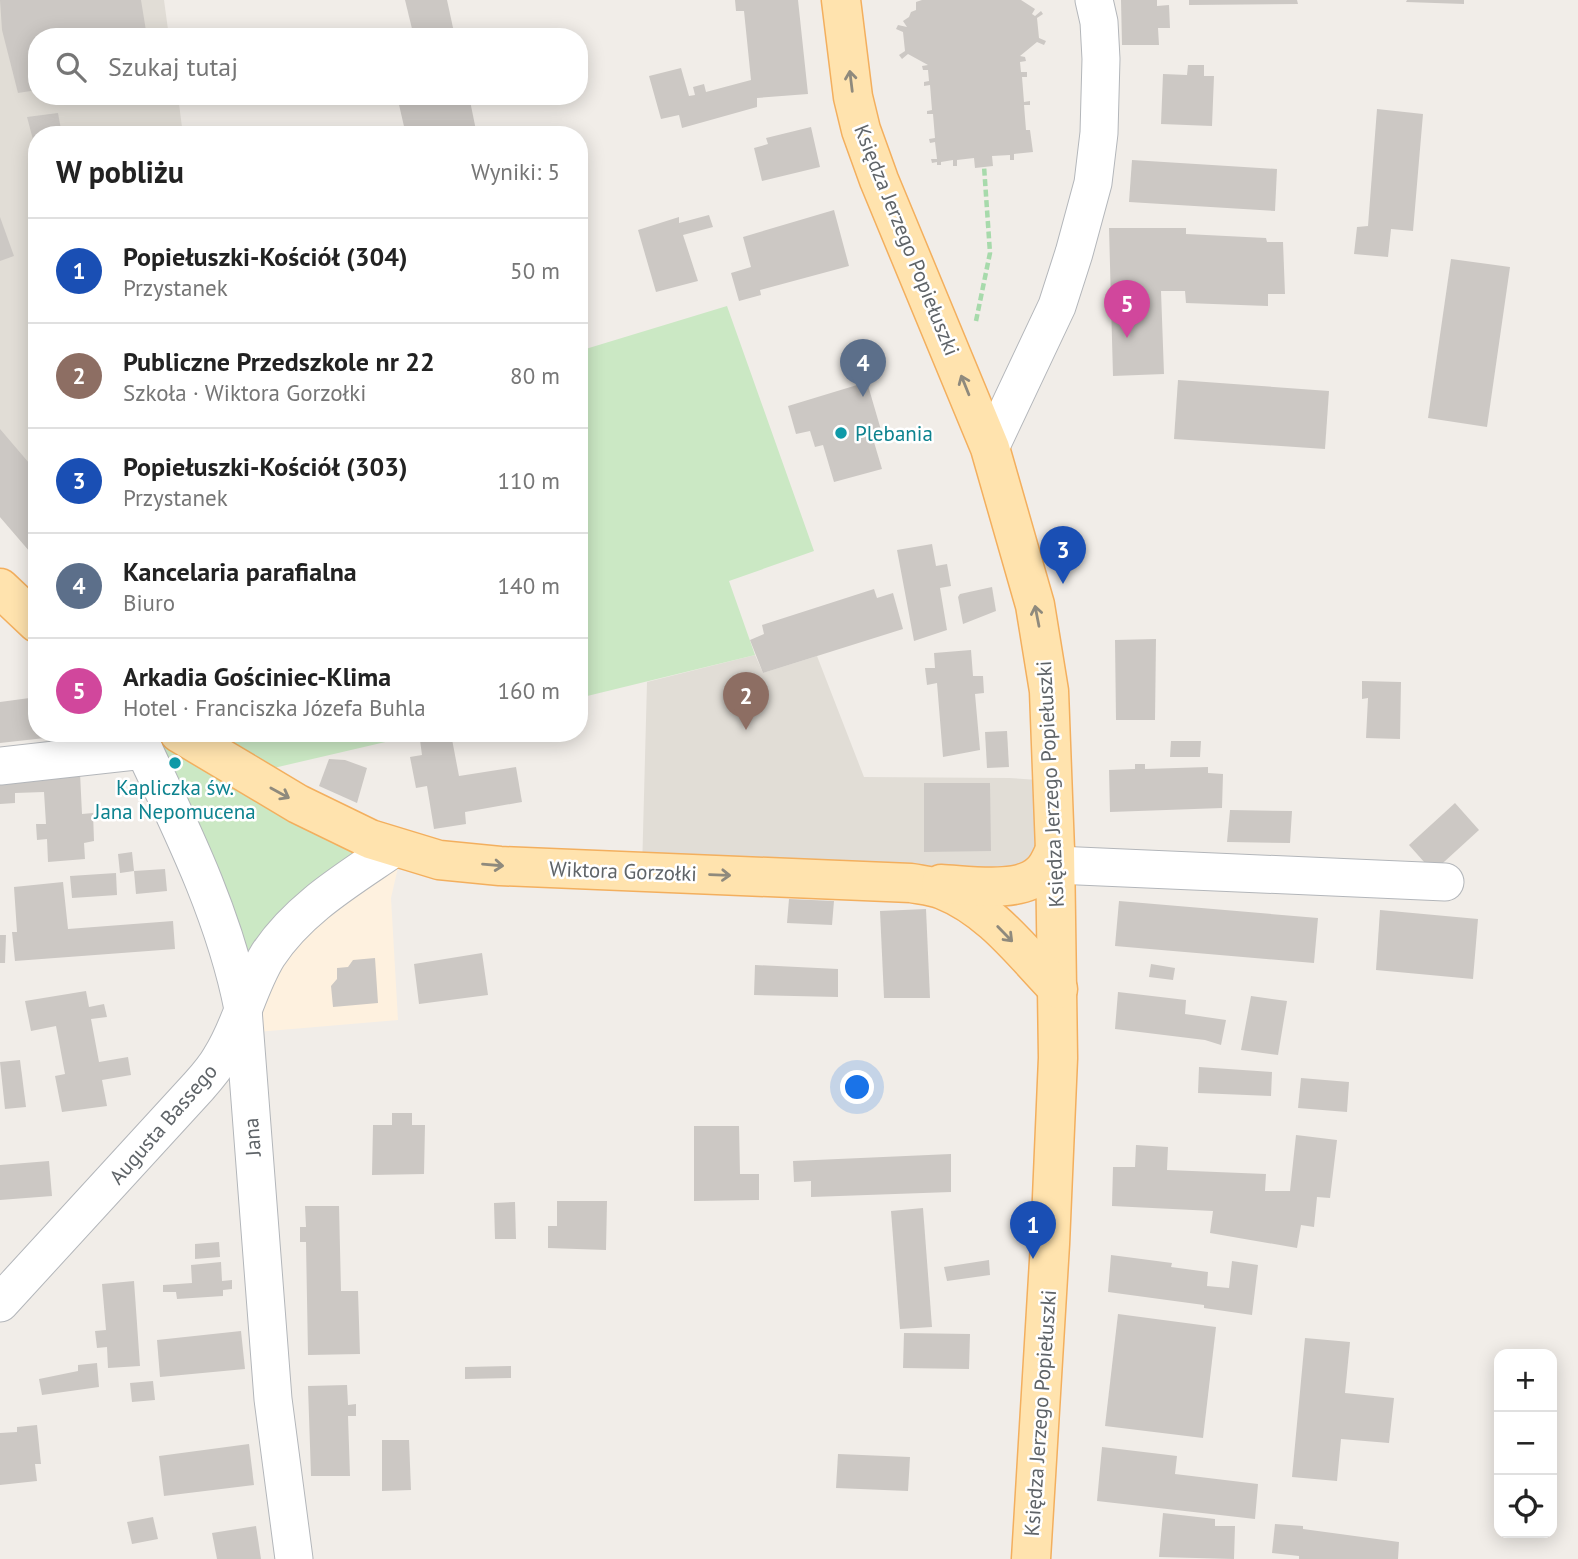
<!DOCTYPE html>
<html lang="pl">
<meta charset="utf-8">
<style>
body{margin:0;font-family:"PT Sans",sans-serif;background:#f6f6f6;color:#222}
.controls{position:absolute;right:21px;bottom:21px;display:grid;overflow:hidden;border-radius:14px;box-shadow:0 4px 18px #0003}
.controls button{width:63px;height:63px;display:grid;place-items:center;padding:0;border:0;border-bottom:2px solid #e0e0e0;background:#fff;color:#222;font:35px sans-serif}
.you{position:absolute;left:858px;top:1088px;width:24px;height:24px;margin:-18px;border:5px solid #fff;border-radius:50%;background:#1a73e8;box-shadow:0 0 0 10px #1a73e833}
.badge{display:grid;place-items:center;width:46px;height:46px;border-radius:50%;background:#eb3346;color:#fff;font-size:23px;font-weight:700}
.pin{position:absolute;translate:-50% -58px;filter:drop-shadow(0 2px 4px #0008)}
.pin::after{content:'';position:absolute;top:37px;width:24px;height:21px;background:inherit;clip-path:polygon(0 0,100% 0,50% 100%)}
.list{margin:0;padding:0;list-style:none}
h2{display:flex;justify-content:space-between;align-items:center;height:91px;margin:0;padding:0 28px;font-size:30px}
h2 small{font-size:23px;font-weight:400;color:#767676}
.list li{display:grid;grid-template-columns:46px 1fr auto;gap:21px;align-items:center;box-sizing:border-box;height:105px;padding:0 28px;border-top:2px solid #e0e0e0}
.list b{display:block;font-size:26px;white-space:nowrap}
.list p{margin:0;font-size:23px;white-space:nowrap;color:#767676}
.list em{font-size:23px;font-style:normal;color:#767676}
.icon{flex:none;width:38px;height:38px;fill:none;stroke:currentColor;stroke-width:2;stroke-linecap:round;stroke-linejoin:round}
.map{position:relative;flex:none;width:1578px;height:1559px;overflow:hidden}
.search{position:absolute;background:#fff;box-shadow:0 4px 18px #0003;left:28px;top:28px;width:560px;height:77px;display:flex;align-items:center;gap:18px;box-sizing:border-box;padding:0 24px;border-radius:28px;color:#767676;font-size:26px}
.panel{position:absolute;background:#fff;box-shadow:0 4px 18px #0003;left:28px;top:126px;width:560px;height:616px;border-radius:28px}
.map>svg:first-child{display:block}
</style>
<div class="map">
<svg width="1578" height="1559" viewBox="0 0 1578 1559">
<rect width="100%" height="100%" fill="#f1ede8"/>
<path fill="#fef1df" d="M402,850L391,898L398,1020L245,1033L257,977Z"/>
<g fill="#e1ddd6">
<path d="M0,0H164L169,37H37V96H178L183,135H37V560L0,517Z"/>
<path d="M755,655L763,673L817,656L864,777L1009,778L1053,781L1041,874L642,871L647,682Z"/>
</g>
<g fill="#cbe8c4">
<path d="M727,306L814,551L729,581L755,655L579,698V351Z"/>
<path d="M136,733H424L278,767L251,777L370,839L257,977Z"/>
</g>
<g fill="#ccc8c4">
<path d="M0,0H141L147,37H37V90L18,93L2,30Z"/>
<path d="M405,0H447L455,37H414Z"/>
<path d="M735,0H798L808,94L757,98V107L682,128L679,115L661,119L649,76L681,68L689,96L695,95L693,87L704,84L706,92L751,80L744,11H736Z"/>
<path d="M922,0H1021L1035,9L1032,14L1035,16L1041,11L1043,14L1037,18L1039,38L1046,41L1044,45L1037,42L1020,56L1025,57L1026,61L1020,62L1021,72H1027V77H1022L1024,102L1030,101V105H1024L1026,130H1030L1033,152L1014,154V160H1010V155L992,156L993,166L975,168L974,158L957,160V166H953V160L941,162V165H937V162L932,163L931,159H937L935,142L930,143L929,139L935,138L933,114H927V111L932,110L930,85L924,86V82L929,81L928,70H923L922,66L928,65L908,54L902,59L899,55L905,51L903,32L896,29L898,25L907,27L903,21L909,17L911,12L916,10V2Z"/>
<path d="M1121,0H1157V6L1169,5L1170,28H1158L1159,45H1122Z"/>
<path d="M1189,0H1297L1298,4L1189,5Z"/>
<path d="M1407,0H1464V4L1406,2Z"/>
<path d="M1188,65H1204V76H1214L1212,126L1161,124L1163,74L1187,75Z"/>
<path d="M397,96H469L477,135H406Z"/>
<path d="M1377,109L1423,114L1413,231L1391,229L1388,257L1354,254L1357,227L1368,226Z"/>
<path d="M58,113L62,135H37L35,147L27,117Z"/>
<path d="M811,127L820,167L762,181L754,148L768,144L766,138Z"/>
<path d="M1132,160L1277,169L1275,211L1129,202Z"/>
<path d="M834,210L849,266L760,290L761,295L739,301L731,273L751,267L743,237Z"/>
<path d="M709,215L713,227L683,235L698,281L656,292L638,230L679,217V223Z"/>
<path d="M0,217L14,256L0,261Z"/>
<path d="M1109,228H1186V234L1266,238L1267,242H1283L1285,294H1268V306L1186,303L1185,291H1161L1164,374L1113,376Z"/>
<path d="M1451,259L1510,267L1487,427L1428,418Z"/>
<path d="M1178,380L1329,391L1325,449L1174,439Z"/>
<path d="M867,382L881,430L871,432L882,469L834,482L823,445L815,447L810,431L796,434L788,406Z"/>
<path d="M0,429L29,463L34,460L37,464V560L0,517Z"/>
<path d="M932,544L936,566L947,564L951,586L940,588L947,630L914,641L897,550Z"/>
<path d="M992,587L996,611L963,624L958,597L960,594Z"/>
<path d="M874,589L877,598L893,593L903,629L763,673L750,640L764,634L762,625Z"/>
<path d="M1156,639L1155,720H1116L1115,640Z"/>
<path d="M971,650L973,676H983L984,693L975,694L980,750L943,757L937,683L927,685L925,668H935L934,653Z"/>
<path d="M1362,681L1401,682L1400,739L1366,738L1368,698L1362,699Z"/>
<path d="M37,697V733H53L54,737L0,743V702Z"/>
<path d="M1007,731L1009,767L987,768L985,732Z"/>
<path d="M451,734L459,776L516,767L522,802L465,812L466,824L434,829L427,786L416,788L410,757L422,755L420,740Z"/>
<path d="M1171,741H1201L1200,757H1170Z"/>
<path d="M329,759L345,760L367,768L357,803L319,786Z"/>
<path d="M1135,764H1145V769L1208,767V773L1223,774L1222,808L1110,812L1109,770L1135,769Z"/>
<path d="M80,773L82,814L93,813L94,841L84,843L85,859L48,862L47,839L37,840L36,824H46L44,792L15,793V803L0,804V778Z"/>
<path d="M924,783H990L991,851L924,852Z"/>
<path d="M1455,803L1479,830L1433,872L1409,845Z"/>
<path d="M1230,810L1292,811L1290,843L1227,842Z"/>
<path d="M132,852L134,871L165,869L167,891L136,894L134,871L120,873L118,854Z"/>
<path d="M116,873L117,895L72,898L70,876Z"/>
<path d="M63,882L68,929L173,921L175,949L15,961L12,932H17L14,887Z"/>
<path d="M789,899L834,901L832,925L787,923Z"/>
<path d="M1119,901L1318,918L1314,963L1115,946Z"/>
<path d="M926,909L930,998H884L880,911Z"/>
<path d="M1380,910L1478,919L1473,979L1376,970Z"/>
<path d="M0,935H6L5,963H0Z"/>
<path d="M482,953L488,995L419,1004L414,964Z"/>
<path d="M375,958L378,1003L333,1007L331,986L337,979V968L348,967L353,960Z"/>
<path d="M1151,964L1175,968L1173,980L1149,977Z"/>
<path d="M755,965L838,969V997L754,995Z"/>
<path d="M86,991L89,1007L104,1004L107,1017L91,1019L99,1062L128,1057L131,1075L102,1080L107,1106L62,1112L55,1076L65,1074L56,1026L31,1031L25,1001Z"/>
<path d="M1118,992L1186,1000L1185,1014L1226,1020L1221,1045L1205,1040L1115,1029Z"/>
<path d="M1251,996L1287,1001L1278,1055L1241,1050Z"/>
<path d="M20,1060L26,1107L5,1109L0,1062Z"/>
<path d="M1199,1067L1272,1072L1271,1096L1198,1093Z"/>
<path d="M1301,1078L1349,1082L1347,1112L1298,1108Z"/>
<path d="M392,1113H412V1125H425L424,1174L372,1175L373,1125H392Z"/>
<path d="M694,1126H739L740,1174H759V1200L694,1201Z"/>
<path d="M1296,1135L1337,1140L1330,1198L1317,1197L1314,1227L1301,1225L1297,1248L1210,1233L1213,1211L1112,1206L1113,1167H1135L1136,1145L1168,1147L1167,1170L1266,1174L1265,1191H1290Z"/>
<path d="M951,1154V1192L811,1197V1181L794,1182L793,1161Z"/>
<path d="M49,1161L52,1196L0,1200V1165Z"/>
<path d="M557,1201H607L606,1250L548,1248V1226H557Z"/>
<path d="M515,1202L516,1239H495L494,1203Z"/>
<path d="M305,1206H339L341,1291H358L360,1354L308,1355L306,1242H300V1227H306Z"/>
<path d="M923,1208L932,1327L900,1329L891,1211Z"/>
<path d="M219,1242L220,1257L195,1259V1244Z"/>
<path d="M1111,1255L1172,1263L1171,1267L1208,1272L1207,1286L1229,1288L1232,1261L1258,1265L1252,1315L1204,1308V1305L1108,1292Z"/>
<path d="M989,1260L990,1275L947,1281L944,1267Z"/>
<path d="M221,1262L222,1281L232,1280V1289L223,1290V1296L177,1299L176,1292H163V1285L192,1283L191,1265Z"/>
<path d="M134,1281L140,1366L108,1368L107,1347L97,1348L95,1331L106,1330L102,1284Z"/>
<path d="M1118,1314L1216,1327L1203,1438L1105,1426Z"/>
<path d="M241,1331L245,1369L160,1377L157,1340Z"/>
<path d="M904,1333L970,1334L969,1369L903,1368Z"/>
<path d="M1305,1338L1350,1342L1345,1393L1394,1398L1389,1443L1341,1439L1337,1481L1292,1477Z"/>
<path d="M97,1363L99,1387L42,1395L39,1379L78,1371V1365Z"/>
<path d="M511,1366V1378L465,1379V1367Z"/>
<path d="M153,1381L155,1400L132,1402L130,1383Z"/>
<path d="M347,1385L348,1405L356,1404V1416H348L350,1476H311L308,1386Z"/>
<path d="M37,1425L41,1464H35L37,1481L0,1485V1433L17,1432V1427Z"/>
<path d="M382,1440H409L411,1490L382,1491Z"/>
<path d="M249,1444L254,1485L164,1496L159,1456Z"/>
<path d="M1102,1447L1177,1456L1175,1474L1258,1484L1255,1519L1097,1501Z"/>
<path d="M838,1454L910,1457L908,1491L836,1488Z"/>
<path d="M1163,1513L1215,1519V1526H1235L1234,1559L1159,1557Z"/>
<path d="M153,1517L158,1539L132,1544L127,1522Z"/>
<path d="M1275,1524L1303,1526V1529L1399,1542L1398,1559H1299V1556L1272,1553Z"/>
<path d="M256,1526L261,1559H217L212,1533Z"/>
</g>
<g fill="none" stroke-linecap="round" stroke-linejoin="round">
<g stroke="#b3b6ba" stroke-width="39">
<g id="minor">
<path d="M990,448L1057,306L1074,253L1093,183L1099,133L1101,59L1099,22L1094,0"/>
<path d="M136,733C178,822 224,912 243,1009L273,1399L294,1559"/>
<path d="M0,766L144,750"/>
<path d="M1056,865L1445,882"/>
<path d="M0,1303L198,1087C206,1078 215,1068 221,1057C241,1026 248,987 268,955C299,908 349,879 394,848"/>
</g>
</g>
<g stroke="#f3af5e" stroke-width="41">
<g id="major">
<path d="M841,0L853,97L861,130L879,180L990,448L1035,605L1049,691L1055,850L1058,1058L1050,1244L1031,1559"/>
<path d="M0,588L37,623"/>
<path d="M179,733L298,804L370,839L439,860L500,866L911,883C921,885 933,886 943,890C991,909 1023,953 1058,989"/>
<path d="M941,884C968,885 1020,894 1041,873C1048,867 1051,858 1055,850"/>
</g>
</g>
<path stroke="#a7daab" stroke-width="4.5" stroke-dasharray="7 3.5" stroke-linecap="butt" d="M976,321L990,253L984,166"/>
<use href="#minor" stroke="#fff" stroke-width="37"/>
<use href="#major" stroke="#ffe3ae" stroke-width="38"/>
</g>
<defs><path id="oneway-shaft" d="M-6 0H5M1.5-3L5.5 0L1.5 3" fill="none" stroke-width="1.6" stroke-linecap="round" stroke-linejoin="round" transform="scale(1.75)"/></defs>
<g stroke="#8f8a7d">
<use href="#oneway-shaft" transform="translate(851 81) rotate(-97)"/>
<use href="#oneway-shaft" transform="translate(965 385) rotate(-112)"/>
<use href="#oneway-shaft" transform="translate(1037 616) rotate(-101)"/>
<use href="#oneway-shaft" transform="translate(280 793) rotate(29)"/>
<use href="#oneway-shaft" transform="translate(493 865) rotate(5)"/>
<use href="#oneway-shaft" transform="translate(720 875) rotate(2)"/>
<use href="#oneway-shaft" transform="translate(1005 934) rotate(46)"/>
</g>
<g fill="#0f9aa8" stroke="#fff" stroke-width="2.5">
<circle cx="841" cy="433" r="7"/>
<circle cx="175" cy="763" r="7"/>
</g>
<g text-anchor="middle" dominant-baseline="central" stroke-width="5" stroke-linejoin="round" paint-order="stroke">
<g font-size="21" fill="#5f6468" stroke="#fff">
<text transform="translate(907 240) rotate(68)">Księdza Jerzego Popiełuszki</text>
<text transform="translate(1050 784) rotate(-93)">Księdza Jerzego Popiełuszki</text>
<text transform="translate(623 871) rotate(2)">Wiktora Gorzołki</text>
<text transform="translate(163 1124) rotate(-49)">Augusta Bassego</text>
<text transform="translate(252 1137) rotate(-94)">Jana</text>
<text transform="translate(1040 1413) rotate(-86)">Księdza Jerzego Popiełuszki</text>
</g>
<g font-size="21" fill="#0d838f" stroke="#fff" text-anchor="start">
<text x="855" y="433">Plebania</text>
<text x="175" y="787" text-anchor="middle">Kapliczka św.<tspan x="175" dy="24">Jana Nepomucena</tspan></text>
</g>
</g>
</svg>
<div class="controls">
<button>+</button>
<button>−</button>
<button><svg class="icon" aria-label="locate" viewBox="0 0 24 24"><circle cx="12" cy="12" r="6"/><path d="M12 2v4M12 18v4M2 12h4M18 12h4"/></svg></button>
</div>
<div class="you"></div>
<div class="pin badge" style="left:1033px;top:1259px;background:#1a4fb4">1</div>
<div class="pin badge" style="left:746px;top:730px;background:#8d6e63">2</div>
<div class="pin badge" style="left:1063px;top:584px;background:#1a4fb4">3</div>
<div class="pin badge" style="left:863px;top:397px;background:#5c6f8a">4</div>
<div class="pin badge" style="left:1127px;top:338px;background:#d1479c">5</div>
<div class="search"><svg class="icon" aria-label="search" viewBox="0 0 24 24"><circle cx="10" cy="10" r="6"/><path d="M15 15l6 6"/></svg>Szukaj tutaj</div>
<section class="panel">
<h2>W pobliżu<small>Wyniki: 5</small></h2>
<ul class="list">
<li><span class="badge" style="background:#1a4fb4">1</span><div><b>Popiełuszki-Kościół (304)</b><p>Przystanek</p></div><em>50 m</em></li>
<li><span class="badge" style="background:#8d6e63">2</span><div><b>Publiczne Przedszkole nr 22</b><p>Szkoła · Wiktora Gorzołki</p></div><em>80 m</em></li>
<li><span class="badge" style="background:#1a4fb4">3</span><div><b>Popiełuszki-Kościół (303)</b><p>Przystanek</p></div><em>110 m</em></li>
<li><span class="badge" style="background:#5c6f8a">4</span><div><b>Kancelaria parafialna</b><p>Biuro</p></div><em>140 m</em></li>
<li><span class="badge" style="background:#d1479c">5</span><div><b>Arkadia Gościniec-Klima</b><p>Hotel · Franciszka Józefa Buhla</p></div><em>160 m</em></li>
</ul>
</section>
</div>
